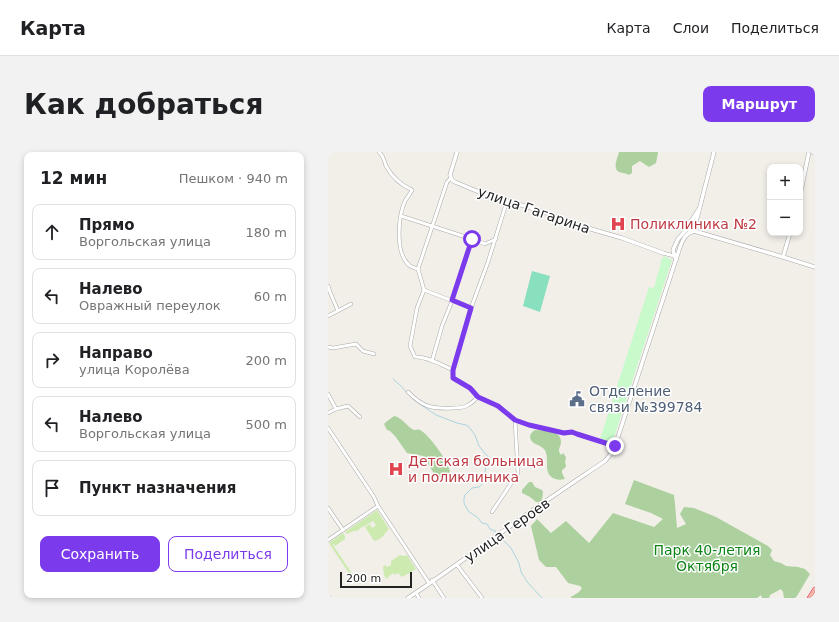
<!DOCTYPE html>
<html lang="ru">
<meta charset="utf-8">
<style>
body{margin:0;font-family:"DejaVu Sans",sans-serif;background:#f2f2f2;color:#202124}
.controls{position:absolute;right:12px;top:12px;display:grid;overflow:hidden;border-radius:8px;box-shadow:0 2px 6px #0003}
.controls button{width:36px;height:36px;display:grid;place-items:center;padding:0;border:0;border-bottom:1px solid #e0e0e0;background:#fff;color:#202124;font:20px sans-serif}
.scale{position:absolute;left:12px;bottom:10px;width:72px;box-sizing:border-box;padding-left:4px;border:2px solid #222;border-top:0;font-size:11px;line-height:14px;white-space:nowrap;color:#222;-webkit-text-stroke:3px #fff;paint-order:stroke}
.stop{position:absolute;width:12px;height:12px;margin:-9px;border:3px solid #7c3aed;border-radius:50%;background:#fff}
.stop.end{background:#7c3aed;border-color:#fff;box-shadow:0 1px 4px #0008}
.list{margin:0;padding:0;list-style:none}
h2{display:flex;justify-content:space-between;align-items:center;height:52px;margin:0;padding:0 16px;font-size:17px}
h2 small{font-size:13px;font-weight:400;color:#757577}
.list li{display:grid;grid-template-columns:26px 1fr auto;gap:12px;align-items:center;box-sizing:border-box;height:56px;margin:0 8px 8px;padding:0 8px;border:1px solid #e0e0e0;border-radius:8px}
.list b{display:block;font-size:15px;white-space:nowrap}
.list p{margin:0;font-size:13px;white-space:nowrap;color:#757577}
.list em{font-size:13px;font-style:normal;color:#757577}
.actions{display:flex;gap:8px;padding:12px 16px}
.actions a{flex:1;padding:9px 0;border:1px solid #7c3aed;border-radius:8px;text-align:center;font-size:14px;color:#7c3aed}
.actions .main{background:#7c3aed;color:#fff}
.icon{flex:none;width:22px;height:22px;fill:none;stroke:currentColor;stroke-width:2;stroke-linecap:round;stroke-linejoin:round}
.map{position:relative;flex:none;width:487px;height:446px;overflow:hidden;border-radius:8px}
header{display:flex;align-items:center;gap:24px;box-sizing:border-box;height:56px;padding:0 20px;background:#fff;border-bottom:1px solid #e0e0e0}
header strong{font-size:19px}
nav{display:flex;gap:22px;margin-inline-start:auto;font-size:14px}
.intro{display:flex;align-items:center;justify-content:space-between;box-sizing:border-box;height:96px;padding:0 24px}
h1{margin:0;font-size:28px}
.button{padding:10px 18px;border-radius:8px;background:#7c3aed;color:#fff;font-size:14px;font-weight:700}
main{display:flex;gap:24px;padding:0 24px}
aside{flex:1;background:#fff;border-radius:8px;box-shadow:0 2px 6px #0003}
.map>svg:first-child{display:block}
</style>
<header>
<strong>Карта</strong>
<nav><a>Карта</a><a>Слои</a><a>Поделиться</a></nav>
</header>
<div class="intro"><h1>Как добраться</h1><a class="button">Маршрут</a></div>
<main>
<aside>
<h2>12 мин<small>Пешком · 940 m</small></h2>
<ul class="list">
<li><svg class="icon" aria-label="ahead" viewBox="0 0 24 24"><path d="M12 20V5M6 11l6-6 6 6"/></svg><div><b>Прямо</b><p>Воргольская улица</p></div><em>180 m</em></li>
<li><svg class="icon" aria-label="left" viewBox="0 0 24 24"><path d="M17 20v-9H6M10 6l-5 5 5 5"/></svg><div><b>Налево</b><p>Овражный переулок</p></div><em>60 m</em></li>
<li><svg class="icon" aria-label="right" viewBox="0 0 24 24"><path d="M7 20v-9h11M14 6l5 5-5 5"/></svg><div><b>Направо</b><p>улица Королёва</p></div><em>200 m</em></li>
<li><svg class="icon" aria-label="left" viewBox="0 0 24 24"><path d="M17 20v-9H6M10 6l-5 5 5 5"/></svg><div><b>Налево</b><p>Воргольская улица</p></div><em>500 m</em></li>
<li><svg class="icon" aria-label="arrive" viewBox="0 0 24 24"><path d="M6 21V4h12l-3 4 3 4H6"/></svg><div><b>Пункт назначения</b></div></li>
</ul>
<div class="actions"><a class="main">Сохранить</a><a>Поделиться</a></div>
</aside>
<div class="map">
<svg width="487" height="446" viewBox="0 0 487 446">
<rect width="100%" height="100%" fill="#f2efe9"/>
<g fill="#cdebb0">
<path d="M49,358L61,377C57,381 54,388 46,389L37,375L42,372L44,376L48,373L45,369L37,374L34,375L29,379H26L19,382L17,380Z"/>
<path d="M15,381L17,384V387L7,394L6,392L5,393L29,429V431L28,432L1,391Z"/>
<path d="M72,403L76,404L79,403L88,417L74,425L70,421L67,423L65,421L58,427L56,423L55,415L57,413L59,415L63,413V409Z"/>
</g>
<g fill="#add19e">
<path d="M291,0H330V1L328,11L321,15L312,9L304,14V21L301,23C298,21 293,21 291,20C284,16 290,5 291,0Z"/>
<path d="M66,264C74,265 79,275 86,278C89,278 90,277 92,278C100,281 125,315 122,323C120,326 115,329 112,331L95,304L79,301L67,284L62,279L59,278L56,272L58,270Z"/>
<path d="M207,278C215,279 234,277 233,291C232,297 229,297 233,303L235,301L238,305L237,310L238,314L237,316L234,318V321L237,327C232,328 229,328 225,326C214,320 223,305 216,297C212,292 203,293 202,285C202,282 204,280 207,278Z"/>
<path d="M306,328L346,343L347,352L349,376L358,372L352,362L356,355L366,356L388,365L440,394L444,398L442,403L446,409L453,411L458,414L470,415L477,417L482,422L469,444L467,446H456L455,440L453,437L442,443L441,446H434L433,443L429,446H243V445L251,440L254,436L252,434L240,431L228,415H218L211,408L203,374L209,367L223,381L238,369L261,391L285,361L326,375L335,367L323,361L297,352Z"/>
<path d="M201,330H204L207,335L214,338L215,340L214,348L211,350H208L202,345L194,341V338Z"/>
</g>
<path fill="#c8facc" d="M336,104L344,108L284,291L272,287L321,135L326,136L334,106H335Z"/>
<path fill="#88e0be" d="M204,119L222,124L212,160L195,154Z"/>
<g fill="none" stroke-linecap="round" stroke-linejoin="round">
<g stroke="#aad3df" stroke-width="1">
<path d="M65,227L72,233L81,243L86,248L108,263L129,271L138,273L141,275L147,283L151,294L160,305L159,308L155,331L151,335L144,336L137,343L136,346V351L140,359L149,365L154,371L159,372L162,377L167,379L169,382"/>
<path d="M171,384L183,396L191,411L193,420L200,431L214,446"/>
</g>
<g stroke="#a9a9a9" stroke-width="4">
<g id="minor">
<path d="M51,0C56,4 56,9 58,14C64,25 73,33 84,38C82,42 79,46 77,49C70,65 67,101 81,113C83,115 87,116 90,117"/>
<path d="M484,0L487,1"/>
<path d="M123,26L119,30L90,117L96,138L89,156L82,194L87,205C98,204 114,213 125,218"/>
<path d="M179,49L160,110L143,156L125,218V226L142,236L150,245L170,254L187,268L201,273L236,281L244,280L249,282L287,294"/>
<path d="M73,64L144,87L157,92L168,87"/>
<path d="M335,101L346,104"/>
<path d="M0,134L2,140L10,159"/>
<path d="M96,138L143,156"/>
<path d="M0,164L23,152"/>
<path d="M0,195L5,196L28,192L35,199L46,202"/>
<path d="M104,209L114,174L124,149L144,87"/>
<path d="M80,240C95,255 103,257 125,256C130,256 136,256 140,253C144,251 147,248 150,245"/>
<path d="M0,242L8,257"/>
<path d="M0,261L8,257L20,254L32,265"/>
<path d="M0,276L46,345L50,354L101,431"/>
<path d="M0,356L15,378"/>
<path d="M164,360L190,321L187,268"/>
<path d="M0,388L50,354"/>
<path d="M129,413L154,446"/>
<path d="M104,428L116,446"/>
<path d="M88,441L91,446"/>
</g>
</g>
<g stroke="#a9a9a9" stroke-width="4.5">
<g id="tertiary">
<path d="M129,0L122,23L124,28L127,30L151,40L219,61L256,75L294,86L335,101"/>
<path d="M472,43L481,0"/>
<path d="M362,71L371,57"/>
<path d="M367,74L386,0"/>
<path d="M366,79L455,105L487,115"/>
<path d="M455,105L462,81"/>
<path d="M348,108L345,98L350,87L359,77"/>
<path d="M0,445L2,446"/>
<path d="M80,446C112,425 143,402 174,380C208,355 243,332 277,309L282,303L287,294L352,95C355,87 358,81 366,79L367,76L366,72L364,71H361L359,74V77L362,79"/>
</g>
</g>
<g stroke="#dc2a67" stroke-width="6">
<path id="trunk" d="M482,446L487,438"/>
</g>
<use href="#minor" stroke="#fff" stroke-width="3"/>
<use href="#tertiary" stroke="#fff" stroke-width="3.5"/>
<use href="#trunk" stroke="#f2b4a3" stroke-width="5"/>
</g>
<g fill="none" stroke-linecap="round" stroke-linejoin="round">
<path stroke="#7c3aed" stroke-width="5" d="M144,87L124,148L143,156L125,218V226L142,236L150,245L170,254L187,268L201,273L236,281L244,280L249,282L287,294"/>
</g>
<defs>
<g id="hospital-bare" transform="scale(1.2)"><path d="M-5-5h3v3.5h4V-5h3V5h-3V1.5h-4V5h-3Z" fill="#e0444e" stroke="#fff" stroke-width="2.5" paint-order="stroke"/></g>
<g id="civic-bare" transform="scale(1.2)"><path d="M-.6-6.5H3V-4.5H.6V-3L4-1V1h2V6H-6V1h2V-1L-.6-3ZM-1.2 2.5V6h2.4V2.5Z" fill="#5c6f8a" stroke="#fff" stroke-width="2.5" paint-order="stroke"/></g>
</defs>
<g fill-rule="evenodd">
<use href="#hospital-bare" x="290" y="72"/>
<use href="#civic-bare" x="249" y="247"/>
<use href="#hospital-bare" x="68" y="317"/>
</g>
<g text-anchor="middle" dominant-baseline="central" stroke-width="3" stroke-linejoin="round" paint-order="stroke">
<g font-size="14" fill="#222" stroke="#fff">
<text transform="translate(206 58) rotate(19)">улица Гагарина</text>
<text transform="translate(179 378) rotate(-35)">улица Героев</text>
</g>
<g font-size="14" fill="#be3a42" stroke="#fff" text-anchor="start">
<text x="302" y="72">Поликлиника №2</text>
<text x="80" y="309">Детская больница<tspan x="80" dy="16">и поликлиника</tspan></text>
</g>
<g font-size="14" fill="#4e5e75" stroke="#fff" text-anchor="start">
<text x="261" y="239">Отделение<tspan x="261" dy="16">связи №399784</tspan></text>
</g>
<g font-size="14" fill="#0c8416" stroke="#fff">
<text x="379" y="398">Парк 40-летия<tspan x="379" dy="16">Октября</tspan></text>
</g>
</g>
</svg>
<div class="controls">
<button>+</button>
<button>−</button>
</div>
<div class="scale">200 m</div>
<div class="stop" style="left:144px;top:87px"></div>
<div class="stop end" style="left:287px;top:294px"></div>
</div>
</main>
